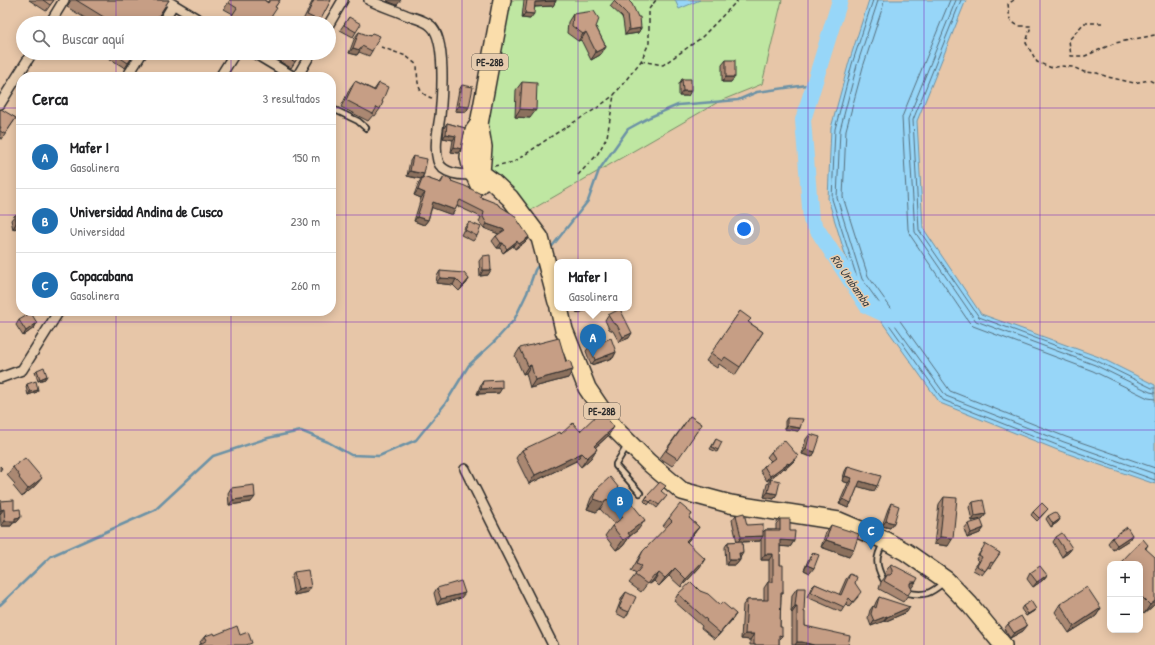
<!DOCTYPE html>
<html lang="es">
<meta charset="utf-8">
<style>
body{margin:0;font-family:"Patrick Hand",sans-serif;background:#f6f6f6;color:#202124}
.controls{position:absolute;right:12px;bottom:12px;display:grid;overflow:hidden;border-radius:8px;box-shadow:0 2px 10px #0003}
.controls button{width:36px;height:36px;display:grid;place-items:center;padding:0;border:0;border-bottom:1px solid #e0e0e0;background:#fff;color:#202124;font:20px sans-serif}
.you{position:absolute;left:744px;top:229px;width:14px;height:14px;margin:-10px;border:3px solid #fff;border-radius:50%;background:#1a73e8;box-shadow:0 0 0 6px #1a73e833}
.badge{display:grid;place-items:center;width:26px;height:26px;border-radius:50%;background:#1f6fb2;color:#fff;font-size:13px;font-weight:700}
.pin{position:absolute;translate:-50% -33px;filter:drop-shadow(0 1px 2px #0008)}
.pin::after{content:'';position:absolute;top:21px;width:14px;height:12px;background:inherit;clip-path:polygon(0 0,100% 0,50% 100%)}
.popup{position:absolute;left:554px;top:259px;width:78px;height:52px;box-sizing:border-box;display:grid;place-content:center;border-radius:8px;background:#fff;filter:drop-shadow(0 1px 3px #0005);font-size:13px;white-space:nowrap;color:#757577}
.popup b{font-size:15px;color:#202124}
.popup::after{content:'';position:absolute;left:50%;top:100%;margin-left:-8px;border:8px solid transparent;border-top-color:#fff}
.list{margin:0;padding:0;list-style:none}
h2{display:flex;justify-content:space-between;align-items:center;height:52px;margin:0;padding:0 16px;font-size:17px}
h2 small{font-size:13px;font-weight:400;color:#757577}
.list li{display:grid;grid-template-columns:26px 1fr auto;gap:12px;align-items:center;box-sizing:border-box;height:64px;padding:0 16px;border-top:1px solid #e0e0e0}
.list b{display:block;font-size:15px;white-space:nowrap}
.list p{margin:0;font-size:13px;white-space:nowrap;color:#757577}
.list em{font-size:13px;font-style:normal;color:#757577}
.icon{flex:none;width:22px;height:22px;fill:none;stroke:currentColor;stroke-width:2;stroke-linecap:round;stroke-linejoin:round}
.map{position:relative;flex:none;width:1155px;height:645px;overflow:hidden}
.search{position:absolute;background:#fff;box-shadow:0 2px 10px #0003;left:16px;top:16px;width:320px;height:44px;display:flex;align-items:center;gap:10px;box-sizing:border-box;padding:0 14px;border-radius:22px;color:#757577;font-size:15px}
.panel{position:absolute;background:#fff;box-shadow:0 2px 10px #0003;left:16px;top:72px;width:320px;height:244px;border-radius:16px}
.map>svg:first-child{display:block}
</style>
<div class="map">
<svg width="1155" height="645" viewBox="0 0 1155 645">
<rect width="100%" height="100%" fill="#e7c6a8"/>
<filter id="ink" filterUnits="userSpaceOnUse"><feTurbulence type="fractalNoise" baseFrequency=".025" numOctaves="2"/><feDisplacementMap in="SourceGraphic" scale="8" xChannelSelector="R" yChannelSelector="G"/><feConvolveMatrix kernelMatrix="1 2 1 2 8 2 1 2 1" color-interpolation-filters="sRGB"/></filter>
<g filter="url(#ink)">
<path fill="#bfe7a2" stroke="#758966" d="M506,0H782L762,84L720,101L531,210L482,170Z"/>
<g fill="#97d6f8" stroke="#6c92a6">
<path d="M675,0H700L679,9Z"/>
<path d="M869,0H966L917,121L923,228L981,314L1099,357L1155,385V484L1060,451L940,403L854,283L828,199L831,128L849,62Z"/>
</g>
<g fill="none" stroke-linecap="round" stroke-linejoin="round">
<g stroke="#566f7d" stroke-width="1">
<path d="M873,0L852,64L835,129L832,199L858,281L943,400L1062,447L1155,480"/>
<path d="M878,0L877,4L857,65L840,130L837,198L862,279L946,396L1064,442L1155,474"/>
<path d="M884,0L883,6L863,67L846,130L843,197L868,276L950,391L1066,437L1155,468"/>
<path d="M950,0L902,117L908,229L910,235L969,322L973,326L1093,371L1148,398L1155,399"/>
<path d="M956,0L908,119L915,232L976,321L1095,365L1150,392L1155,393"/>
<path d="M961,0L913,120L919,230L979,317L1097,361L1152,388H1155"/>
</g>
<g stroke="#6c92a6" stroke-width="2.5">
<path d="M550,249L588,201L599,170L628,129L650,117L678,105L738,100L757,92L814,84"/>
<path d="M0,605L51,556L155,510L213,456L268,438L301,431L328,442L351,455L379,456L416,440L445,404L469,365L494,342L514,320L527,293L535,270L540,263"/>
</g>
<path stroke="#97d6f8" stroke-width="16" d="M840,0L803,120L811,220L867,306L893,318"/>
<g stroke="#2b2b2b" stroke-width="8">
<g id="lane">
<path d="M331,108L358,121L366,128"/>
<path d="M627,446L616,464V466L640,493"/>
<path d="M883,544C875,558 876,565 883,579"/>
<path d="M908,593C925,596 930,594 943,583"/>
</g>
</g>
<g stroke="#2b2b2b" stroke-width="12">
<g id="street">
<path d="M166,0L204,23"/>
<path d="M369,0C381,6 394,10 406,15C414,18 425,20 431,26C446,39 442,96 440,116C438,130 434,147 438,161C442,174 462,176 473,174"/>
<path d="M50,23L64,0"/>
<path d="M162,23L173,5"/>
<path d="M329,24L343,0"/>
<path d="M254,53L294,77"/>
<path d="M127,77L142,53"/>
<path d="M220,77L235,53"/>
<path d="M297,77L311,53"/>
<path d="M0,104L32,53"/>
<path d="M0,378L22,370L59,311"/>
<path d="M465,469L553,645"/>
</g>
</g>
<g stroke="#2b2b2b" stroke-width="20">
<g id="highway">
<path d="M502,0L479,124L483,147L481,173L492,181L510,198L540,238L557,302"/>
<path d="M479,185L475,176L473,174L469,157L471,142L474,131L479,124"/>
<path d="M559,308L564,330L587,388L614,428L648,462L682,491L730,504L839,521L884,540L906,552L946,580L970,605L1003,645"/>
</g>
</g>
<g stroke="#2b2b2b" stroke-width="1.5" stroke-dasharray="4 3" stroke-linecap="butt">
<path d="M1014,0L1008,4L1010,20L1018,26H1031L1026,43L1037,62L1052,68L1061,66L1073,67L1084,72L1097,73L1108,77L1134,83L1149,80L1155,83"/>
<path d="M1102,23H1084L1069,40L1071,56H1085L1115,43L1155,35"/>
<path d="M381,47L406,56L417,65C418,79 415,93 432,98"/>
<path d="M641,61L663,65L701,38L738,0"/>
<path d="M494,166L514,162L555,134L597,108L614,95L641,61L649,43V9L656,0"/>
<path d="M578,175L597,155L607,137L614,95"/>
</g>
<use href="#lane" stroke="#e7ccae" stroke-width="4.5"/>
<use href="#street" stroke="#e7ccae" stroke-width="9"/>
<use href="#highway" stroke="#faddab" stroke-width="17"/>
</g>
<g fill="#aa8872" stroke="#2b2b2b">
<path d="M29,0H54L46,11Z"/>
<path d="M71,0H169L154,23H93L67,7Z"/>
<path d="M230,0H264L268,2L269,0H280L275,7L271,17L282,23H226L233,14L224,9Z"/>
<path d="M313,0H331L318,23H310L303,20Z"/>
<path d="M524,0H556L553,6L535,7L530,19L522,18Z"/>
<path d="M614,1L638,17L641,28L638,33L625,35L623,20L622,17L610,6Z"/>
<path d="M573,14L596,27L606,47L600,55L591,60L581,40L578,41L567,33L568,22Z"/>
<path d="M349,17L356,32L353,37L340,30Z"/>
<path d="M359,32L369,36L372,33V51L369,56L359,52L357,55L349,53L355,37Z"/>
<path d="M109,53H135L125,68L107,57Z"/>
<path d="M265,53H298L295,62L291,68Z"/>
<path d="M726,60L731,82H722V65Z"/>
<path d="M682,79L688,96H679V84Z"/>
<path d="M355,81L374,90L379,83L382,102L380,109L375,116L373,115L368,121L341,107L350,88Z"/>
<path d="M522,82L530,118L515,117L516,90Z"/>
<path d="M462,85L466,112L455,111L459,90Z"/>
<path d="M0,110L16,118L2,139L0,138Z"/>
<path d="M447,123L465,128L458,153L451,152L453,140L443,138L444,128Z"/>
<path d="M413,156L424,174L421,179L407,176L410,161Z"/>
<path d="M423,177L440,183L444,177L480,197L498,205L529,237L525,242L515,249L513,246L503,253L500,248H497L492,241L496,236L499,234L484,228L479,222L481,217L457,206L452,215L432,207L428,220L424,225L414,221L421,198L414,195L419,182Z"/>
<path d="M21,214V227L13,229L11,220L15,215Z"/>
<path d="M469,222L477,236L473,241L461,235L465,227Z"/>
<path d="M483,256L488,275L480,276L479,261Z"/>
<path d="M440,271L469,279L466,284L459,291L453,285L436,283L437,276Z"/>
<path d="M575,308H590L588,310L577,313Z"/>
<path d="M740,311L748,322L763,332L735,375L719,364L717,368L706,361Z"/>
<path d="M608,315L629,338L619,342L613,331L609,329L605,320Z"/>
<path d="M19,320L37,323L34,328L23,336L16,325Z"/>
<path d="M590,346L616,352L613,358L591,365L586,351Z"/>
<path d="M520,348L568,378L530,388L526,373L523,374L515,356Z"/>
<path d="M37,370L45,379L38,381L35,372Z"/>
<path d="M483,381L499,393L477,394L480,386Z"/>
<path d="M27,384L37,392L28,395L26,387Z"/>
<path d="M690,416L702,424L672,466L660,458Z"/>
<path d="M787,418L800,428L798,431L785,429V421Z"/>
<path d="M580,431L608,436L596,447L591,458L581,467L576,461L529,484L516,458L522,450L561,434Z"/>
<path d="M810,434L815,452L812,457L802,454L806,439Z"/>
<path d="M716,439L718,450L717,452L710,449Z"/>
<path d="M771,452L798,456L794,461L785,469L784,468L767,481L760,471L764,466L771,461L767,457Z"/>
<path d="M848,466L874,491L858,486L851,503L848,508L839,504L848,483L842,481L845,471Z"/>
<path d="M13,467L36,485L22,497L13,486L15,484L7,475Z"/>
<path d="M771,479L774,499L764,497L767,484Z"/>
<path d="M666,486L661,491L665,498L657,508L650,502L648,505L644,501L647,496Z"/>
<path d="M231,488L251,502L229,505L228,493Z"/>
<path d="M598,488L638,530L630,536L623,546L616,550L605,536L612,526L614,524L600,509L596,512L587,509L591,498Z"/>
<path d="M944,497L948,546L934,544L939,504Z"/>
<path d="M0,501L14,510L21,517L17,522L13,523L11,526H1L0,514Z"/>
<path d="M973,502L986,514L982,519L972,521L969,507Z"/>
<path d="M891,503L890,528L882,526L888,509Z"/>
<path d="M1048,509L1037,521L1031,515L1033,512Z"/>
<path d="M692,514L689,518L699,527L693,535L687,542L700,567L681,587L669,576L659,586L654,581L650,584L648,583L641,592L629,583L636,574L631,571L638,559L643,551L666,528L663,526L669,518Z"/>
<path d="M736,515L747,525L763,532L765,530H776V524L780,519L790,531L794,541L790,547L780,546V565L783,593L781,596L780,627L782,636L779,639V645H750V640L741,639L743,605L747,600H764V588L768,582H769V560H761V540L760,541L742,542L740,560L736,565H726L725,547L728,542H737L732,520Z"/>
<path d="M1048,516L1060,519L1058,522L1051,527L1046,519Z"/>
<path d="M968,524L984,528L980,533L967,538L964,529Z"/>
<path d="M831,525L849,557L821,547L826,532Z"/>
<path d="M1132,535L1129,540L1113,550L1108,543L1112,538Z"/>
<path d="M1056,537L1072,548L1068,553L1062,557L1053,542Z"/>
<path d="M1148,545L1146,548L1155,604L1144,614L1140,610V564H1119L1121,562Z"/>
<path d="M982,549L1000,553L990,568L988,567L982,575L973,570L979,561L976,559Z"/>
<path d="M813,553L810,573L804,570L809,558Z"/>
<path d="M891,564L911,588L908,595L903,602L879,589L881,582L886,576L885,574L886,571Z"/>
<path d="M294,572L308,592L294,595L291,578Z"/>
<path d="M1030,573L1047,575L1043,580L1033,587L1027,579Z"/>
<path d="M850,574L855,583L858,597L849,607L846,604L841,612L807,597L811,588L815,584L839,595L846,579Z"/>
<path d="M437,588L461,598L437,605L434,593Z"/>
<path d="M797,588L804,612L805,626L848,645H792V613L791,612L792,595Z"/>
<path d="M700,591L720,605L736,614L732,620L715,639L701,628L702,626L674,601L678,594Z"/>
<path d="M626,592L629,612L625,618L616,613L622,597Z"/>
<path d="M879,597L907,612L884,622V621L871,626L868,618L870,610L873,606L874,607L876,602Z"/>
<path d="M1060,604L1101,608L1096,616L1069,633L1055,612Z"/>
<path d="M1023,606L1034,611L1026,616L1021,609Z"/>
<path d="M1008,624L1023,631L1010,638L1004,629Z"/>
<path d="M215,635H240L201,644L200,642L205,636Z"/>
</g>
<g fill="#8b6f5d" stroke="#2b2b2b">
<path d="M388,0H401L397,5L387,1Z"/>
<path d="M556,1L553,6L532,7L535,2Z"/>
<path d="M525,13L534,14L530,19L522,18Z"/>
<path d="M641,28L638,33L625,35L629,30Z"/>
<path d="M586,32L581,40L578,41L583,34Z"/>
<path d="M606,47L600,55L591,60L596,52Z"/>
<path d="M353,48L360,50L357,55L349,53Z"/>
<path d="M726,77H735L731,82H722Z"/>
<path d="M683,91H691L688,96H679Z"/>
<path d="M459,106L469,107L466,112L455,111Z"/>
<path d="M520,109L536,110L530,118L515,117Z"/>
<path d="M446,134L456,136L453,140L443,138Z"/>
<path d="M454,147L461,149L458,153L451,152Z"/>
<path d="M410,171L424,174L421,179L407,176Z"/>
<path d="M418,190L425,193L421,198L414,195Z"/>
<path d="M433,202L455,210L452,215L430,207Z"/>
<path d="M417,217L428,220L424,225L414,221Z"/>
<path d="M21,222V227L13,229L16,223Z"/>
<path d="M487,224L505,230L501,235L484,228Z"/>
<path d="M529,237L525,242L515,249L519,244Z"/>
<path d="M517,241L513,246L503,253L507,249Z"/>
<path d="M501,243H503L500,248H497Z"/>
<path d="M483,270H491L488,275L480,276Z"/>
<path d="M440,278L456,279L453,285L436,283Z"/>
<path d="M469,279L466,284L459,291L463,286Z"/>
<path d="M580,308H590L588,310L577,313Z"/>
<path d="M37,323L34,328L23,336L26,331Z"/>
<path d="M632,333L629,338L619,342L623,337Z"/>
<path d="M616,352L613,358L591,365L595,360Z"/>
<path d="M531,365L526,373L523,374L528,366Z"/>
<path d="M573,370L568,378L530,388L535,380Z"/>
<path d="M47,376L45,379L38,381L40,379Z"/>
<path d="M502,388L499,393L477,394L481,389Z"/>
<path d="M38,390L37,392L28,395L30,392Z"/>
<path d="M787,426L800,428L798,431L785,429Z"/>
<path d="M614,427L608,436L588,454L594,446Z"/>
<path d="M597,449L591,458L581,467L587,458Z"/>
<path d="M806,449L815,452L812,457L802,454Z"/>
<path d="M582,453L576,461L529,484L535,475Z"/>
<path d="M798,456L794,461L785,469L789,464Z"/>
<path d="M788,463L784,468L767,481L770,476Z"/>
<path d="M845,476L852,478L848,483L842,481Z"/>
<path d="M42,478L36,485L22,497L28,489Z"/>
<path d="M860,481L877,486L874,491L856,486Z"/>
<path d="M768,492L777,494L774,499L764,497Z"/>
<path d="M255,497L251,502L229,505L233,500Z"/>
<path d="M594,499H607L600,509L596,512L587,509Z"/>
<path d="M843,499L851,503L848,508L839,504Z"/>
<path d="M4,509L0,514V511L1,510Z"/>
<path d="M986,514L982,519L972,521L975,516Z"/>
<path d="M21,517L17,522L13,523L11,526H1L5,521L15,518Z"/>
<path d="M1060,519L1058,522L1051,527L1053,524Z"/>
<path d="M645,520L638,530L630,536L623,546L616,550L628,533Z"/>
<path d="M886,521L894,523L890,528L882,526Z"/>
<path d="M699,527L693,535L681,549L686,541Z"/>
<path d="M984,528L980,533L967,538L971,533Z"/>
<path d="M1132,535L1129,540L1113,550L1117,545Z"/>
<path d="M763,536L760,541L738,542L741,537Z"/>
<path d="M940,537L953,538L948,546L934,544Z"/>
<path d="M780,540L794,541L790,547L776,546Z"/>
<path d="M826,540L854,549L849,557L821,547Z"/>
<path d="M1072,548L1068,553L1062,557L1066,552Z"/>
<path d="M739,553H743L740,558Z"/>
<path d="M765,554H773L769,560H761Z"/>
<path d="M705,559L700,567L681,587L686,579Z"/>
<path d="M729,560H740L736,565H726Z"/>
<path d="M807,565L814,568L810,573L804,570Z"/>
<path d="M675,568L669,576L659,586L665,578Z"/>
<path d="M659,573L654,581L650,584L656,576Z"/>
<path d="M1047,575L1043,580L1033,587L1037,582Z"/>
<path d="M912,582H916L910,590L907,589L910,583Z"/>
<path d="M311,587L308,592L294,595L298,590Z"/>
<path d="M465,593L461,598L437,605L441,599Z"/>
<path d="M1155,601V604L1144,614L1150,605Z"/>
<path d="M795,606H797L792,613L791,612Z"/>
<path d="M910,607L907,612L884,622L887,617Z"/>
<path d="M1101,608L1096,616L1069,633L1074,626Z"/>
<path d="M1036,609L1034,611L1026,616L1028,614Z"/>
<path d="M736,614L732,620L715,639L720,633Z"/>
<path d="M887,616L884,621L871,626L874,621Z"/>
<path d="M1027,626L1023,631L1010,638L1014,633Z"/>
<path d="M745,634H754L750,640L741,639Z"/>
<path d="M797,642H802L814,645H795Z"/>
</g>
<g fill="#c69e85" stroke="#2b2b2b">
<path d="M43,0H54L50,5Z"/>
<path d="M76,0H169L154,23H128L125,21L124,23H104L107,19Z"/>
<path d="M230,0H264L268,3L270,0H280L275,7L277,8L271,17L282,23H239L231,17L237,8L229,3Z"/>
<path d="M314,0H331L320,21L307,15Z"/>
<path d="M527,0H556V1L535,2L534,14L525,13Z"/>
<path d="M615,0H628L632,4L638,17H640L641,28L629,30L627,15L625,12L614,1Z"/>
<path d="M594,11L599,19L596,27L606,47L596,52L586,32L583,34L572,26L573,14Z"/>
<path d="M349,17L361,24L356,32L344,25Z"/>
<path d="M359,32L370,36L372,33L380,36L372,51L362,46L360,50L353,48Z"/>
<path d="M113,53H135L128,63Z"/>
<path d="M280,53H298L300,54L295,62Z"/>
<rect x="726" y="60" width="9" height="17"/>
<path d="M682,79H691V91H683Z"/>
<path d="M355,81L375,91L379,83L388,87L382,102H383L380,109L377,107L373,114L346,100Z"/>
<path d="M522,82L537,83L536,110L520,109Z"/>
<path d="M462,85L473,87L469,107L459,106Z"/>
<path d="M1,109L16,118L5,134L0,131V129L1,127H0V110Z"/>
<path d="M447,123L465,128L461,149L454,147L456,136L446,134Z"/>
<path d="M413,156L427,159L424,174L410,171Z"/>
<path d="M423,177L441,183L444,177L452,180L451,181L465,186L481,194L480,197L498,204V205L514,215L529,237L519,244L517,241L507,249L503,243H501L496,236L505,230L487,224L483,217L484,212L460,200L455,210L433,202L428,220L417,217L425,193L418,190Z"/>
<path d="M21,214V222L16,223L15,215Z"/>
<path d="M469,222L481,227L477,236L465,230Z"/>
<path d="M490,255L491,270H483V256Z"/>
<path d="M440,271L464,273L469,279L463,286L456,279L440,278Z"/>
<path d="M620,309L632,333L623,337L617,325L613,323L608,315Z"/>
<path d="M740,311L751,319L748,322L763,332L740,367L725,357L722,361L711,353Z"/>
<path d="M31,313L37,323L26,331L19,320Z"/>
<path d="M559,338L566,362L570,360L573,370L535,380L531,365L528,366L520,348Z"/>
<path d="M611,338L616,352L595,360L590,346Z"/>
<path d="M44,367L47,376L40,379L37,370Z"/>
<path d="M502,380V388L481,389L483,381Z"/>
<path d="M36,381L38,390L30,392L27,384Z"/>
<path d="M601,411L614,427L594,446L597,449L587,458L582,453L535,475L522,450L560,432L561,434L573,423L580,431Z"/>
<path d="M690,416L702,424L678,459L666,451Z"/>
<path d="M787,418L803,419L800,428L787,426Z"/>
<path d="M810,434L820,437L815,452L806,449Z"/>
<path d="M716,439L722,442L718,450L712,447Z"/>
<path d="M784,440L798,456L789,464L788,463L770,476L764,466L775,458L771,452Z"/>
<path d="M25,458L42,478L28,489L19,478L20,477L13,467Z"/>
<path d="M0,466L2,468L0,471Z"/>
<path d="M848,466L881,476L877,486L860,481L851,503L843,499L852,478L845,476Z"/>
<path d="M610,477L645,520L628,533L630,536L623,540L612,526L623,517L607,499L603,502L594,499L598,488Z"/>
<path d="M771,479L780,481L777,494L768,492Z"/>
<path d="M660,482L666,486L661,491L667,496L659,505L652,500L650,502L645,499L648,496H647Z"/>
<path d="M254,485L255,497L233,500L231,488Z"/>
<path d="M944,497L957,498L953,538L940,537Z"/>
<path d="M14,500V510L20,509L21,517L15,518V521H5L4,509L1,510L0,501Z"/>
<path d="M983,500L986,514L975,516L973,502Z"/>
<path d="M891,503L899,506L894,523L886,521Z"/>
<path d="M1042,503L1048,509L1039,518L1033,512Z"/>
<path d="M680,504L692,514L689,518L699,527L686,541L705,559L686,579L675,568L665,578L659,573L656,576L654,575L647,584L635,575L642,566L637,563L643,551L672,521L669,518Z"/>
<path d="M1055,512L1060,519L1053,524L1048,516Z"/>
<path d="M744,513L747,525L763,524V536L741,537L736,515Z"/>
<path d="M780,519H790V531H795L794,541L780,540V565H783V593H781L780,627H782V636L779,635V645H754V634H745L747,600H768V582H773V554H765V530H780Z"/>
<path d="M981,520L984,528L971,533L968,524Z"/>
<path d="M831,525L859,534L854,549L826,540Z"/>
<path d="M1127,527L1132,535L1117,545L1112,538Z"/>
<path d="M1062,533L1072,548L1066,552L1056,537Z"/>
<path d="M1143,539L1148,545L1145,548L1155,557V601L1150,605L1140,595V564H1123L1121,562Z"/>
<path d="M742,541L743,553H739L740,560H729L728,542Z"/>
<path d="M985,544L1000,553L993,563L991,562L985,571L977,566L982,557L979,555Z"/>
<path d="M813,553L819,555L814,568L807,565Z"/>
<path d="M891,564L918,578L916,582H912L910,583V586L912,589L908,595L884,581L887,575H890L892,573V570L890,566Z"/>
<path d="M1040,566L1047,575L1037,582L1030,573Z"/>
<path d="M308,570L311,587L298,590L294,572Z"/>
<path d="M850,574L857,577L855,583L861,592L853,602L849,598L844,607L811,592L815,584L841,595Z"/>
<path d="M461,581L465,593L441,599L437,588Z"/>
<path d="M691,582L700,591L708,594L720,605L722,602L736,614L720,633L706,621L707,620L678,594Z"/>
<path d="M1087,587L1101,608L1074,626L1060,604Z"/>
<path d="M797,588H805L804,612H805V626L850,636L848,645H814L802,642H797V606H795Z"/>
<path d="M626,592L636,597L629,612L619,608Z"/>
<path d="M879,597L910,607L887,617V616L874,621L871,614L873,606L876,608Z"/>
<path d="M1031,601L1036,609L1028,614L1023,606Z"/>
<path d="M1021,616L1027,626L1014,633L1008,624Z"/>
<path d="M237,626L240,635L248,632L252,643L246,645H199L207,640L205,636L214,633L215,635Z"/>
</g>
</g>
<path fill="none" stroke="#7b2cbf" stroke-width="1" stroke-opacity="0.55" d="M116,0V23M231,0V23M346,0V645M462,0V645M578,0V645M693,0V645M808,0V645M924,0V645M1040,0V645M116,53V77M231,53V77M0,108H21M331,108H1155M0,215H21M331,215H1155M116,311V645M231,311V645M0,322H1155M0,430H1155M0,538H1155"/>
<g text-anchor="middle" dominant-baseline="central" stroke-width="3" stroke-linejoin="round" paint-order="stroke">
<g fill="#e7ccae" stroke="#635b52" stroke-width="1">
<rect x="472" y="54" width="36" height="16" rx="3"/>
<rect x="584" y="403" width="36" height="16" rx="3"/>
</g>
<g font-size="10" font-weight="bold" fill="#2b2b2b">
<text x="490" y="62">PE-28B</text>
<text x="602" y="411">PE-28B</text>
</g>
<g font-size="12" font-style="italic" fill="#363c40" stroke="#e7ccae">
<text transform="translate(851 280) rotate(55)">Río Urubamba</text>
</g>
</g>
</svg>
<div class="controls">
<button>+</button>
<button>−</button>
</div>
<div class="you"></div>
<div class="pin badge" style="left:593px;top:357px">A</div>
<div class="popup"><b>Mafer I</b>Gasolinera</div>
<div class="pin badge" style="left:620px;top:520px">B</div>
<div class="pin badge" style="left:871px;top:550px">C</div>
<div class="search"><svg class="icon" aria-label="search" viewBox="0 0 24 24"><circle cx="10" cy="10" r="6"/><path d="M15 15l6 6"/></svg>Buscar aquí</div>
<section class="panel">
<h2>Cerca<small>3 resultados</small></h2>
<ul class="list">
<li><span class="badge">A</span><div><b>Mafer I</b><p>Gasolinera</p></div><em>150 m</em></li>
<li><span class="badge">B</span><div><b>Universidad Andina de Cusco</b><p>Universidad</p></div><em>230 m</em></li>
<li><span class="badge">C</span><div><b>Copacabana</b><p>Gasolinera</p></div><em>260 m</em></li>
</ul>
</section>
</div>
